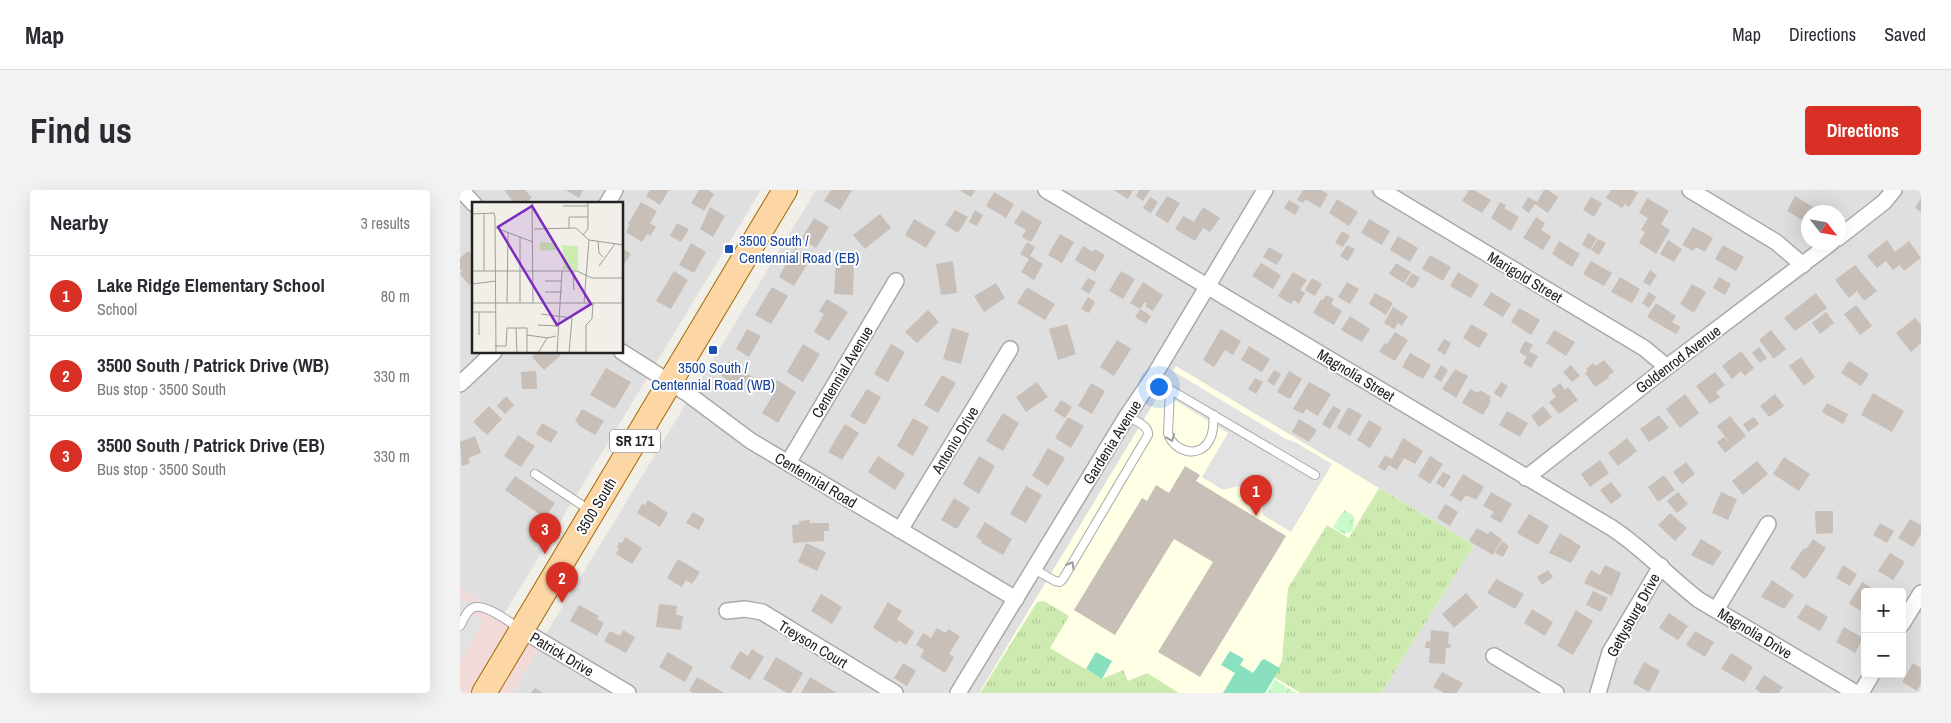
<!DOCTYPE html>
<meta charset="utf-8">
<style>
body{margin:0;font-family:"Archivo Narrow",sans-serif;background:#f2f2f3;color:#2b2b33}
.controls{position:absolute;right:15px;bottom:15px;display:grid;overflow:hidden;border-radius:5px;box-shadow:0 5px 20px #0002}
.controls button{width:45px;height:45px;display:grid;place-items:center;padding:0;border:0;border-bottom:1px solid #e1e1e2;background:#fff;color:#2b2b33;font:25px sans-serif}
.compass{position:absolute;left:1341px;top:15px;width:45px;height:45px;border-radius:50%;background:#fff;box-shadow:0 5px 20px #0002;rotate:121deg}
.you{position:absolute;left:698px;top:196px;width:18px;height:18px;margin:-12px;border:4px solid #fff;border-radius:50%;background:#1a73e8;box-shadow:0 0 0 8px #1a73e833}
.badge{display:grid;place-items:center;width:32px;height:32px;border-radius:50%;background:#d93025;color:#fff;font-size:16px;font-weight:700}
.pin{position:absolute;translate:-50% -41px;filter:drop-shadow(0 1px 2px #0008)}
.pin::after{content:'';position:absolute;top:26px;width:18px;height:15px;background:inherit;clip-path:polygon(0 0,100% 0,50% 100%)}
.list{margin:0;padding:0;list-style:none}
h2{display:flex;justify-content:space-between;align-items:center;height:65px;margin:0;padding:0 20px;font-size:21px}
h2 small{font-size:16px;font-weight:400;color:#7c7c81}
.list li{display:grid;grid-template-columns:32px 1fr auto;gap:15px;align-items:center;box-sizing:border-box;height:80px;padding:0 20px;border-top:1px solid #e1e1e2}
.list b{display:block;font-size:19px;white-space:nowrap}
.list p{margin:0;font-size:16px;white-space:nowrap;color:#7c7c81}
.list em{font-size:16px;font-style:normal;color:#7c7c81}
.map{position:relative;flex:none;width:1461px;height:503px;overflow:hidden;border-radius:5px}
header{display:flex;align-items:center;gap:30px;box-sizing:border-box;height:70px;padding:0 25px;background:#fff;border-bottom:1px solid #e1e1e2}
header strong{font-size:24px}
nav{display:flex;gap:28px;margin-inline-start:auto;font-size:18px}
.intro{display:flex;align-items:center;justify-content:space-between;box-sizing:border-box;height:120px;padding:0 30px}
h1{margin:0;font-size:35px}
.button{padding:12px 22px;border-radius:5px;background:#d93025;color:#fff;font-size:18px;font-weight:700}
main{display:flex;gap:30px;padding:0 30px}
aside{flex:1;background:#fff;border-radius:5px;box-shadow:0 5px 20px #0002}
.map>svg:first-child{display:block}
</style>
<header>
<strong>Map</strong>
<nav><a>Map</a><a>Directions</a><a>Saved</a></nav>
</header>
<div class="intro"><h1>Find us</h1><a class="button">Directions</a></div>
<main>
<aside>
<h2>Nearby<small>3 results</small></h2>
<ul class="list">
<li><span class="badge">1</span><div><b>Lake Ridge Elementary School</b><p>School</p></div><em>80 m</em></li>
<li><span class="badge">2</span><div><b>3500 South / Patrick Drive (WB)</b><p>Bus stop · 3500 South</p></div><em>330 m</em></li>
<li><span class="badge">3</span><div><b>3500 South / Patrick Drive (EB)</b><p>Bus stop · 3500 South</p></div><em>330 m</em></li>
</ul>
</aside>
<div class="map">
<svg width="1461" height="503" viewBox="0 0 1461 503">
<defs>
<pattern id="grass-tufts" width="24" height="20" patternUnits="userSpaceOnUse" patternTransform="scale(1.25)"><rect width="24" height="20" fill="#cdebb0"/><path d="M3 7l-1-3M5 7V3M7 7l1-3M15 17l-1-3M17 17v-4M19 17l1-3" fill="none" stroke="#b0c997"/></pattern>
<pattern id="park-crowns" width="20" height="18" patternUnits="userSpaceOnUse" patternTransform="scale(1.25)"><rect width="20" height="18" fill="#c8facc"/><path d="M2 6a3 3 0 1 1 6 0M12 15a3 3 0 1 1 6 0" fill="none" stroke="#acd6af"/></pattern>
</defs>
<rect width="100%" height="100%" fill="#f2efe9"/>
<g fill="#e0dfdf" fill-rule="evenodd">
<path d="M0,0H301L0,497ZM14,14H162V162H14Z"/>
<path d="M356,0H1461V503H50ZM1348,22H1378V52H1348ZM1405,402H1442V484H1405Z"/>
</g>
<path fill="#f2dad9" d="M0,398L85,449L52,503H0Z"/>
<path fill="#ffffe5" d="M716,176L1014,355L921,503H519Z"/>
<g fill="url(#grass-tufts)">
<path d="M919,298L1014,355L921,503H841L814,487L822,470L828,398L867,335L889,348Z"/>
<path d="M584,411L609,426L590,458L642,489L663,480L668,491L687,483L719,503H520L577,412Z"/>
</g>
<g fill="url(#park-crowns)">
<path d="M884,320L894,326L893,341L884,344L873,337Z"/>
<path d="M815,490L836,503H807Z"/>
</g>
<g fill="#88e0be">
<path d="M770,461L784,469L780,475L793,483L802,470L804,469L820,478L805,503H763L775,483L761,475Z"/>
<path d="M636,462L652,471L642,489L626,479Z"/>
</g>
<g fill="#e2e2e2">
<path d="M713,181L826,249L835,252L872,274L831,342L803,325L802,311L778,296L763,300L742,287L768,243L701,202Z"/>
<path d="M0,407L19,418L15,425L24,431L0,472Z"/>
</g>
<g fill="#c7bfb8">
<path d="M44,0H65L72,8L64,14H55Z"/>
<path d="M106,0H123L119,8Z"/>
<path d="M190,0H209L200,15L186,6Z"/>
<path d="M239,0H248L254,4L244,21L231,13Z"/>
<path d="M371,0H392L380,20L364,11Z"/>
<path d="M499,0H516L511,7Z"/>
<path d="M655,0H673L668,9L655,1Z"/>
<path d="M679,0H690L683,11L676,6Z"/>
<path d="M843,0H861L868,4L860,18L845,9L843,13L837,10Z"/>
<path d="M1009,0H1014L1031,10L1022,23L1002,11Z"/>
<path d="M1084,0H1088L1098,7L1088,23L1075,14L1069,23L1062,18L1068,7L1077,12Z"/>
<path d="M1151,0H1173L1178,3L1169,17L1165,14L1162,18L1146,8Z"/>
<path d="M534,2L554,14L546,28L526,16Z"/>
<path d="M707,6L720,13L708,33L695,25Z"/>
<path d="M1335,6L1356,19L1353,22H1348L1347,33L1327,21Z"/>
<path d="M690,7L698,12L691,23L683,18Z"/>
<path d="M1131,7L1142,13L1134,27L1123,20Z"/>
<path d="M1187,8L1209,21L1201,34L1210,40L1196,64L1179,53L1185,42L1181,40L1188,28L1179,23Z"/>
<path d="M1461,8V22L1455,18Z"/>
<path d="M877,9L898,22L889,36L869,23Z"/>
<path d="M829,10L840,17L835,25L824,18Z"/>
<path d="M181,12L197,21L190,33L196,37L190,46L187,44L182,52L166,42L170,35L168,34Z"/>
<path d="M1040,12L1046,15L1044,18L1059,27L1051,41L1031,28Z"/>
<path d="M250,17L265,26L253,47L240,39Z"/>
<path d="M743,17L760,28L750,42L743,38L735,51L715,39L723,26L734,32Z"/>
<path d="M495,20L508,27L498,43L485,35Z"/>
<path d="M515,20L523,25L517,36L509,32Z"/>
<path d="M562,20L582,32L571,52L562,47L566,40L554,33Z"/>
<path d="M420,24L431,38L405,59L393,45Z"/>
<path d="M1076,27L1085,33L1081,40L1091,46L1083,60L1063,48Z"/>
<path d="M354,28L369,37L356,58L341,49Z"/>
<path d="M454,29L476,42L466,58L445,45Z"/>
<path d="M909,29L930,41L922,55L901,43Z"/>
<path d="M217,33L229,39L221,52L210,46Z"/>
<path d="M1233,37L1253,48L1245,62L1236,57L1233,61L1222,55Z"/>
<path d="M882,41L890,46L883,57L875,53Z"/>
<path d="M1128,43L1137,48L1130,60L1122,55Z"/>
<path d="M600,44L614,52L602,73L588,65Z"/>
<path d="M938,46L958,58L950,72L930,60Z"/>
<path d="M1138,49L1146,53L1139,65L1131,60Z"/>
<path d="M1208,50L1222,59L1214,72L1200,64Z"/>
<path d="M1427,50L1435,62L1449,51L1461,68L1444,81L1440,75L1433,80L1426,71L1417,78L1407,66Z"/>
<path d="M1099,51L1120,64L1112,77L1092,64Z"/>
<path d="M567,52L575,57L570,66L583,74L574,90L561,82L569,69L560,64Z"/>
<path d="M231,53L246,62L234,83L219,75Z"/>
<path d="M887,55L895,59L888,71L880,66Z"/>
<path d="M1263,55L1284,67L1276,81L1255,69Z"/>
<path d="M623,56L633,62L634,59L645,65L635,82L615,70Z"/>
<path d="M809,57L823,65L817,75L803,67Z"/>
<path d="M162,58L171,64L162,77Z"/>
<path d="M335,58L351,68L334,96L319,87Z"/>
<path d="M8,61L14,67V91L9,95L0,84L2,81L0,79V68Z"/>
<path d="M970,65L991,77L983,91L962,79Z"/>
<path d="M493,71L497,103L481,105L476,74Z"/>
<path d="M1131,71L1152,83L1144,96L1123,84Z"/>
<path d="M376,72L394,73L393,105L374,104Z"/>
<path d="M801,73L821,85L813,99L792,86Z"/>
<path d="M936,73L951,82L944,93L929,84Z"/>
<path d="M1395,75L1417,101L1404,111L1397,101L1389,108L1375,90Z"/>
<path d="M1190,80L1197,85L1190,96L1183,92Z"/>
<path d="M214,81L228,90L211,119L196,111Z"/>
<path d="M661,81L675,89L663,109L649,101Z"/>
<path d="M833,82L847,90L840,100L845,103L839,114L834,110L831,114L818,106Z"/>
<path d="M998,82L1019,95L1011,108L990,96Z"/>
<path d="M952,83L960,88L953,99L945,94Z"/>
<path d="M1160,87L1180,99L1172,113L1151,102Z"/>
<path d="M1259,87L1271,94L1265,105L1253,98Z"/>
<path d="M628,88L636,92L629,104L621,99Z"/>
<path d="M852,88L862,94L855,106L845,100Z"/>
<path d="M683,92L703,105L693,121L685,116L687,113L685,112L680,119L670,113Z"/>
<path d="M887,92L899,99L890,114L878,107Z"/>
<path d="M536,93L545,108L524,122L514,106Z"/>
<path d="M1232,94L1246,102L1234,123L1220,114Z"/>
<path d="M312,97L328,106L311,134L295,125Z"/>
<path d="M567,97L595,114L585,130L557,113Z"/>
<path d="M1031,102L1051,114L1043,127L1023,115Z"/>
<path d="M1189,102L1196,107L1189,118L1182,113Z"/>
<path d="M915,103L933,113L926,125L909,114Z"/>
<path d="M1356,103L1367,118L1335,141L1324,128Z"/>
<path d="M866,105L874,109L871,114L882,121L874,135L853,123L861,109L863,110Z"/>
<path d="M628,107L635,112L629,123L621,119Z"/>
<path d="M367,109L388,122L369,151L354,142L364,124L359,121Z"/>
<path d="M1196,113L1216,126L1212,132L1221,137L1216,144L1187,127Z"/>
<path d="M1396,115L1412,136L1400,145L1384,124Z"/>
<path d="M933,117L948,126L942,136L938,133L934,139L924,133Z"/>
<path d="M1059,118L1080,130L1071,145L1051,132Z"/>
<path d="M680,119L691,126L686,134L675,127Z"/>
<path d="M468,120L479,132L457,153L445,142Z"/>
<path d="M1366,122L1374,133L1360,144L1352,133Z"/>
<path d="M890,126L910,139L902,152L881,140Z"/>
<path d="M1455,128L1461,135V153L1451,162L1436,143Z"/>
<path d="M607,134L616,164L598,170L589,139Z"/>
<path d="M1011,134L1028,144L1019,158L1003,148Z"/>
<path d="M492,138L509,143L501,174L483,169Z"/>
<path d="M287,139L301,146L289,167L276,159Z"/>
<path d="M761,139L781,151L773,165L765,160L754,177L743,170Z"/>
<path d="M1094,140L1115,152L1106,166L1086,153Z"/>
<path d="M1311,140L1326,159L1314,169L1299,150Z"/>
<path d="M935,142L948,150L935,171L919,162L925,153L927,154Z"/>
<path d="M984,149L991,153L985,165L977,160Z"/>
<path d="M657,150L671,159L654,186L640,177Z"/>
<path d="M1065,151L1073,155L1069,161L1078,166L1071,178L1063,173L1067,167L1059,162Z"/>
<path d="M343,154L360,164L343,192L327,182Z"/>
<path d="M431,154L445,162L428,192L414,184Z"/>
<path d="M789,156L810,169L802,182L781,170Z"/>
<path d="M1299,157L1307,168L1300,173L1292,163Z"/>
<path d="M1281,161L1294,178L1285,186L1281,181L1272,189L1262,176Z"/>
<path d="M77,162H99L101,165L84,180L72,167Z"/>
<path d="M950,163L971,175L963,189L942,177Z"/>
<path d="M1341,167L1355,187L1344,196L1329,176Z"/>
<path d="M1144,170L1154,182L1148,186L1149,188L1135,197L1125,183L1128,181L1126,179L1133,173L1136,176Z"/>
<path d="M269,171L294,188L284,201L259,184Z"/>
<path d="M1389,171L1409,184L1401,196L1381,183Z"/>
<path d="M981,175L988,180L981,192L974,187Z"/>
<path d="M1111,175L1120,186L1112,192L1103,182Z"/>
<path d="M146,178L171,192L155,219L130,205Z"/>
<path d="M995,179L1008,186L996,208L982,199Z"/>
<path d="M814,180L821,184L814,196L807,191Z"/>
<path d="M76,181L77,199H62L61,182Z"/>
<path d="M829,181L842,189L830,209L817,202Z"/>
<path d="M1255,182L1265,195L1256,202L1260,207L1250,214L1236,196Z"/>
<path d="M482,185L496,193L478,223L464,215Z"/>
<path d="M795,188L803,192L796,204L788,199Z"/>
<path d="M317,190L336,202L318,233L302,223L314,203L310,201Z"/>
<path d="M577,192L588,207L566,222L556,207Z"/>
<path d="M849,192L871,204L858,226L846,219L843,224L833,219Z"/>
<path d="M1041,192L1048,196L1041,208L1034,203Z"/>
<path d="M631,193L645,201L632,224L618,216Z"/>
<path d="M1100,193L1105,200L1108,197L1118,210L1099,224L1089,212L1096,207L1091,200Z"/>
<path d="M407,199L421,207L405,235L390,226Z"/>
<path d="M1010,199L1018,203L1020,200L1031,207L1029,210L1031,211L1023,225L1002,213Z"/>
<path d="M1413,203L1444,221L1432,242L1401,225Z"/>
<path d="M1225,204L1239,223L1220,238L1206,219Z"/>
<path d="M1315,204L1324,216L1309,227L1300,216Z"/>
<path d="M46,206L54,215L45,224L37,216Z"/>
<path d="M601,210L612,217L605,228L594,221Z"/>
<path d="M1367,213L1388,224L1383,234L1362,222Z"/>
<path d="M29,216L42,229L27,245L13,232Z"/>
<path d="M873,216L881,220L870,239L862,234Z"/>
<path d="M1083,216L1092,227L1079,237L1071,226Z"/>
<path d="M888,217L902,225L890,246L877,238Z"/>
<path d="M122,219L144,231L135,245L118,235L119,234L115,231Z"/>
<path d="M1047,221L1068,233L1060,247L1039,235Z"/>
<path d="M543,223L559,233L543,261L526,251Z"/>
<path d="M1199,225L1209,238L1189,252L1180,239Z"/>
<path d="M1270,226L1286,246L1265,263L1257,252L1264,247L1270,253L1257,236Z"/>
<path d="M608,227L624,236L611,258L595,248Z"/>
<path d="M1294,227L1299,234L1288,242L1283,234Z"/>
<path d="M453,228L469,237L453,266L437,256Z"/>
<path d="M839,229L857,240L849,252L832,242Z"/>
<path d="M909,230L922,238L910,258L897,250Z"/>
<path d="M82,233L98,242L91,253L76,244Z"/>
<path d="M385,234L399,243L382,270L368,262Z"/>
<path d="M58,245L75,256L61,277L44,266Z"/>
<path d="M15,246L21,263L8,268L10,273L2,276L0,252Z"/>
<path d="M943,248L963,261L955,274L944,268L937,280L929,275L925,281L918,277L925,265L932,269Z"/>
<path d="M1167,248L1177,261L1158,276L1148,263Z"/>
<path d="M588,258L605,268L588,296L572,286Z"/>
<path d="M418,266L445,284L435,300L408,282Z"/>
<path d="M519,266L535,276L519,304L503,294Z"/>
<path d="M970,266L983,274L970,294L958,286Z"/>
<path d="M1324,267L1350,284L1339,301L1313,284Z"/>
<path d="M1140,270L1149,283L1130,297L1121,284Z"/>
<path d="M1297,271L1308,284L1283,305L1272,291Z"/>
<path d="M1226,272L1235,284L1222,294L1213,282Z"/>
<path d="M725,276L740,285L736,291L826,346L740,487L698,462L753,372L714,349L655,445L614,420L682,308L687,311L696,295L709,303Z"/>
<path d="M983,282L991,286L984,298L976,293Z"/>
<path d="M1003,284L1024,297L1016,310L1006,305L1001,312L990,305Z"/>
<path d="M1204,285L1215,300L1198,312L1188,297Z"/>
<path d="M55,286L95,313L85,328L45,300Z"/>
<path d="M1151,292L1162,306L1151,314L1140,300Z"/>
<path d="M566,296L582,305L566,333L550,324Z"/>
<path d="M1031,302L1052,314L1041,333L1030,327L1034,322L1023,316Z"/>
<path d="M1218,302L1228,314L1217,323L1207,311Z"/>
<path d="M1261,302L1277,309L1268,330L1252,323Z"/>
<path d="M494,308L510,318L497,339L481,330Z"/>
<path d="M188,310L208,323L200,337L177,323L182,314L185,315Z"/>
<path d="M985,314L998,322L990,336L977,328Z"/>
<path d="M1355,321H1373V343L1356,344Z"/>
<path d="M233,322L245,329L239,340L226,333Z"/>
<path d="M1210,323L1227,338L1215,351L1198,335Z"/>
<path d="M1069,324L1089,336L1078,355L1057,343Z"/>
<path d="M1450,329L1461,335V344L1453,357L1438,348Z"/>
<path d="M350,330V333H369V341H364V351L333,353L332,335L339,334V331Z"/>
<path d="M525,332L552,349L543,365L521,353L522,351L516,347Z"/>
<path d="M1420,333L1434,341L1427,353L1413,345Z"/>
<path d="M1017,338L1028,344L1030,341L1042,349L1033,365L1009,351Z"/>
<path d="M1100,343L1121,356L1111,373L1089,363Z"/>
<path d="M165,347L182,358L172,374L156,364L159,358L157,357L159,352L162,353Z"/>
<path d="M1241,349L1262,362L1253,376L1231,365Z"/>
<path d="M1353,349L1366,358L1345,389L1330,378L1344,358L1346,359Z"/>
<path d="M1042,351L1049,356L1043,367L1035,363Z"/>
<path d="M346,353L366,362L357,381L338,372Z"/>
<path d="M1430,363L1445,372L1433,390L1418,381Z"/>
<path d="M218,369L240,382L232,394L226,390L222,397L207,388Z"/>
<path d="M1145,375L1161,383L1152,406L1124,393L1131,380L1140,385Z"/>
<path d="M1383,375L1397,384L1390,396L1376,388Z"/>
<path d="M1088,380L1093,387L1082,395L1077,387Z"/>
<path d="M1036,389L1064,404L1055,419L1027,403Z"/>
<path d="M1312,390L1334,405L1324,419L1301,407Z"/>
<path d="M1402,392L1418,402H1405V423L1389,414Z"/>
<path d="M1133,401L1148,408L1141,422L1126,415Z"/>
<path d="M1006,403L1018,417L994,438L982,424Z"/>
<path d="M361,404L382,417L372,434L351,421Z"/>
<path d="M428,412L442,421L437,429L454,442L446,455L439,450L437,453L413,438Z"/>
<path d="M199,414L217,416L216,425L223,426L221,440L196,437Z"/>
<path d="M1346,414L1368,427L1360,441L1337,428Z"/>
<path d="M119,415L139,426L137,429L144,433L137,446L110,431Z"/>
<path d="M1072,419L1093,432L1085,446L1064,433Z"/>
<path d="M1116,420L1133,431L1113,465L1097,456Z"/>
<path d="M1209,423L1228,436L1218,450L1199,438Z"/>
<path d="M1384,437L1403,448L1395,463L1376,452Z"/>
<path d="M477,438L486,443L488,439L500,446L489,464L494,467L485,483L460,467L464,460L456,455L463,443L471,448Z"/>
<path d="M163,440L175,447L166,463L144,451L150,441L160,446Z"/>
<path d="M971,440L989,442L988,454H991L990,458H986L985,474L969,473L970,458H965L966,451L970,452Z"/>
<path d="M1235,441L1254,452L1245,467L1226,455Z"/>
<path d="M292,459L304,467L290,490L270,478L280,461L288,466Z"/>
<path d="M208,462L233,477L225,492L199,477Z"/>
<path d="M1271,463L1293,477L1284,492L1261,479Z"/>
<path d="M316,467L343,483L331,503H327L303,489Z"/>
<path d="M1184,472L1200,481L1189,502L1173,493Z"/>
<path d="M443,473L456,481L447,496L434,488Z"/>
<path d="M1453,473L1461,478V494L1457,501L1442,492Z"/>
<path d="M982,482L1003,493L997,503H984L973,497Z"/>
<path d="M1304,485L1323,497L1319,503H1301L1295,499Z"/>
<path d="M237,487L264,503H233L229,501Z"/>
<path d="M350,487L377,503H341Z"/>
<path d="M75,498L83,503H71Z"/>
</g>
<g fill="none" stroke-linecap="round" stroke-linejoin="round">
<g stroke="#a9a9a9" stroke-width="10">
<g id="lane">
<path d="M692,189L855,285"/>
<path d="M710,200L708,243C713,262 740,270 750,249C754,242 753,233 754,225"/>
<path d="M75,284L131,321"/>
<path d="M574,379L595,391L600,392L603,389L688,245C689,235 675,231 667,226"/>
<path d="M0,436C3,431 6,422 11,419C21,410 51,433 60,439"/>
</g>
</g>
<g stroke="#a9a9a9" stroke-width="18">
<g id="street">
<path d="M1,0L14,14"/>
<path d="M586,0L1152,338C1184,359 1209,387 1239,410L1396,503"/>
<path d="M921,0L1184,158L1207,177"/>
<path d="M1230,0L1316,52L1343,75"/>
<path d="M147,14L155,0"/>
<path d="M1378,48L1424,12L1434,0"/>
<path d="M162,162L228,204L291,251L556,409"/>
<path d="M0,194L34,162"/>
<path d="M328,273L436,91"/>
<path d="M1066,288L1207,177L1372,52"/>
<path d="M440,340L550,159"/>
<path d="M1256,420L1308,334"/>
<path d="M267,421L285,419L302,422L435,503"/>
<path d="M1442,434L1461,403"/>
<path d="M62,440L168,503"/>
<path d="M1034,466L1096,503"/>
<path d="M498,503L667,226L692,189L805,0"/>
<path d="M1138,503L1150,462L1201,376"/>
<path d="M1401,503L1412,484"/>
</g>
</g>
<g stroke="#a06b00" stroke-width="26">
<path id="primary" d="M24,503L325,0"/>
</g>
<use href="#lane" stroke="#fff" stroke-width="8"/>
<use href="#street" stroke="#fff" stroke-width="15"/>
<use href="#primary" stroke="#fcd6a4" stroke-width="24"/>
</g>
<defs><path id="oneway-chevron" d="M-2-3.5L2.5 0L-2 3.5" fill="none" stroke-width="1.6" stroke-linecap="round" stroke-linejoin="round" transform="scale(1.25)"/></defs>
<g stroke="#9c9c9c">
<use href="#oneway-chevron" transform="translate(711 248) rotate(67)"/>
<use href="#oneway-chevron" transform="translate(611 375) rotate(-60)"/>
</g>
<g fill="#1a4fb4" stroke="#fff" stroke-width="2">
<rect x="264" y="54" width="10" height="10" rx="2.5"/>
<rect x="248" y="155" width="10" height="10" rx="2.5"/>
</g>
<g text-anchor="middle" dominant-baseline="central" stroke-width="4" stroke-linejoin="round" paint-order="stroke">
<rect fill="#fff" stroke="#646464" stroke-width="1" x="150" y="239.5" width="50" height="23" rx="4"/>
<g font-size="14" font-weight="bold" fill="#222">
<text x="175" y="251">SR 171</text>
</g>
<g font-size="15" fill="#164399" stroke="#fff" text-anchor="start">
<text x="279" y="50">3500 South /<tspan x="279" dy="17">Centennial Road (EB)</tspan></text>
<text x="253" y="177" text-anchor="middle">3500 South /<tspan x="253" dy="17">Centennial Road (WB)</tspan></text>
</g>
<g font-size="15" fill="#222" stroke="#fff">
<text transform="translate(1065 87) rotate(31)">Marigold Street</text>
<text transform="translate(1218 169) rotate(-37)">Goldenrod Avenue</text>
<text transform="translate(382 182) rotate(-59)">Centennial Avenue</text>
<text transform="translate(896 185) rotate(31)">Magnolia Street</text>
<text transform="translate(495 250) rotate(-59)">Antonio Drive</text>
<text transform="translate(652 252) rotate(-58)">Gardenia Avenue</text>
<text transform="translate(356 290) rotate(31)">Centennial Road</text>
<text transform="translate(136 316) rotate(-59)">3500 South</text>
<text transform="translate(1173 425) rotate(-61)">Gettysburg Drive</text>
<text transform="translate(1295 443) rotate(31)">Magnolia Drive</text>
<text transform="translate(353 454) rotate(31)">Treyson Court</text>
<text transform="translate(102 464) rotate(31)">Patrick Drive</text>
</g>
</g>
<g transform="translate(12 12)">
<rect width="151" height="151" fill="#f2efe9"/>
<path d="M68,40L84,41L85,48L68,49ZM90,43L106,44V68L89,67L92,64Z" fill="#cdebb0"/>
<path fill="none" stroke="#9f9d99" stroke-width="1" d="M60,0L61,101M91,4H116M0,12L22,11L23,15L24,151M12,12V69M24,26L61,40M97,26V15H116M62,27L104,26L117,38L152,43M111,33L116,27V0M126,39L127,51L131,55M127,64L143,42M0,69H105L120,76H152M101,69L102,88M73,79H90M0,82L24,79M73,90H90M0,101H152M35,101L36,30M48,101V35M112,101L117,38M0,110H23M7,110V133M69,112L100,116L97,151M66,123L85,124M44,126L45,151M55,133L76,136M23,144H34L35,126H55V151M66,151L75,136L84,134M85,151L90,69M114,151V123L120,117L121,101"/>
<path fill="#7b2cbf" fill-opacity="0.15" stroke="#7b2cbf" stroke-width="2.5" d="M60,4L119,102L85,123L26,25Z"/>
<rect width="151" height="151" fill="none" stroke="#222" stroke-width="2.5"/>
</g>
</svg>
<div class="controls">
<button>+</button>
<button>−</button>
</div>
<svg class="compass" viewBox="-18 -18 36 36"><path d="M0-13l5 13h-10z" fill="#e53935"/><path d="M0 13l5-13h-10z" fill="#7c7c81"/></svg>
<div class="you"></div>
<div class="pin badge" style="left:796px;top:326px">1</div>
<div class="pin badge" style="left:102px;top:413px">2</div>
<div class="pin badge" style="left:85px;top:364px">3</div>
</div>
</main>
